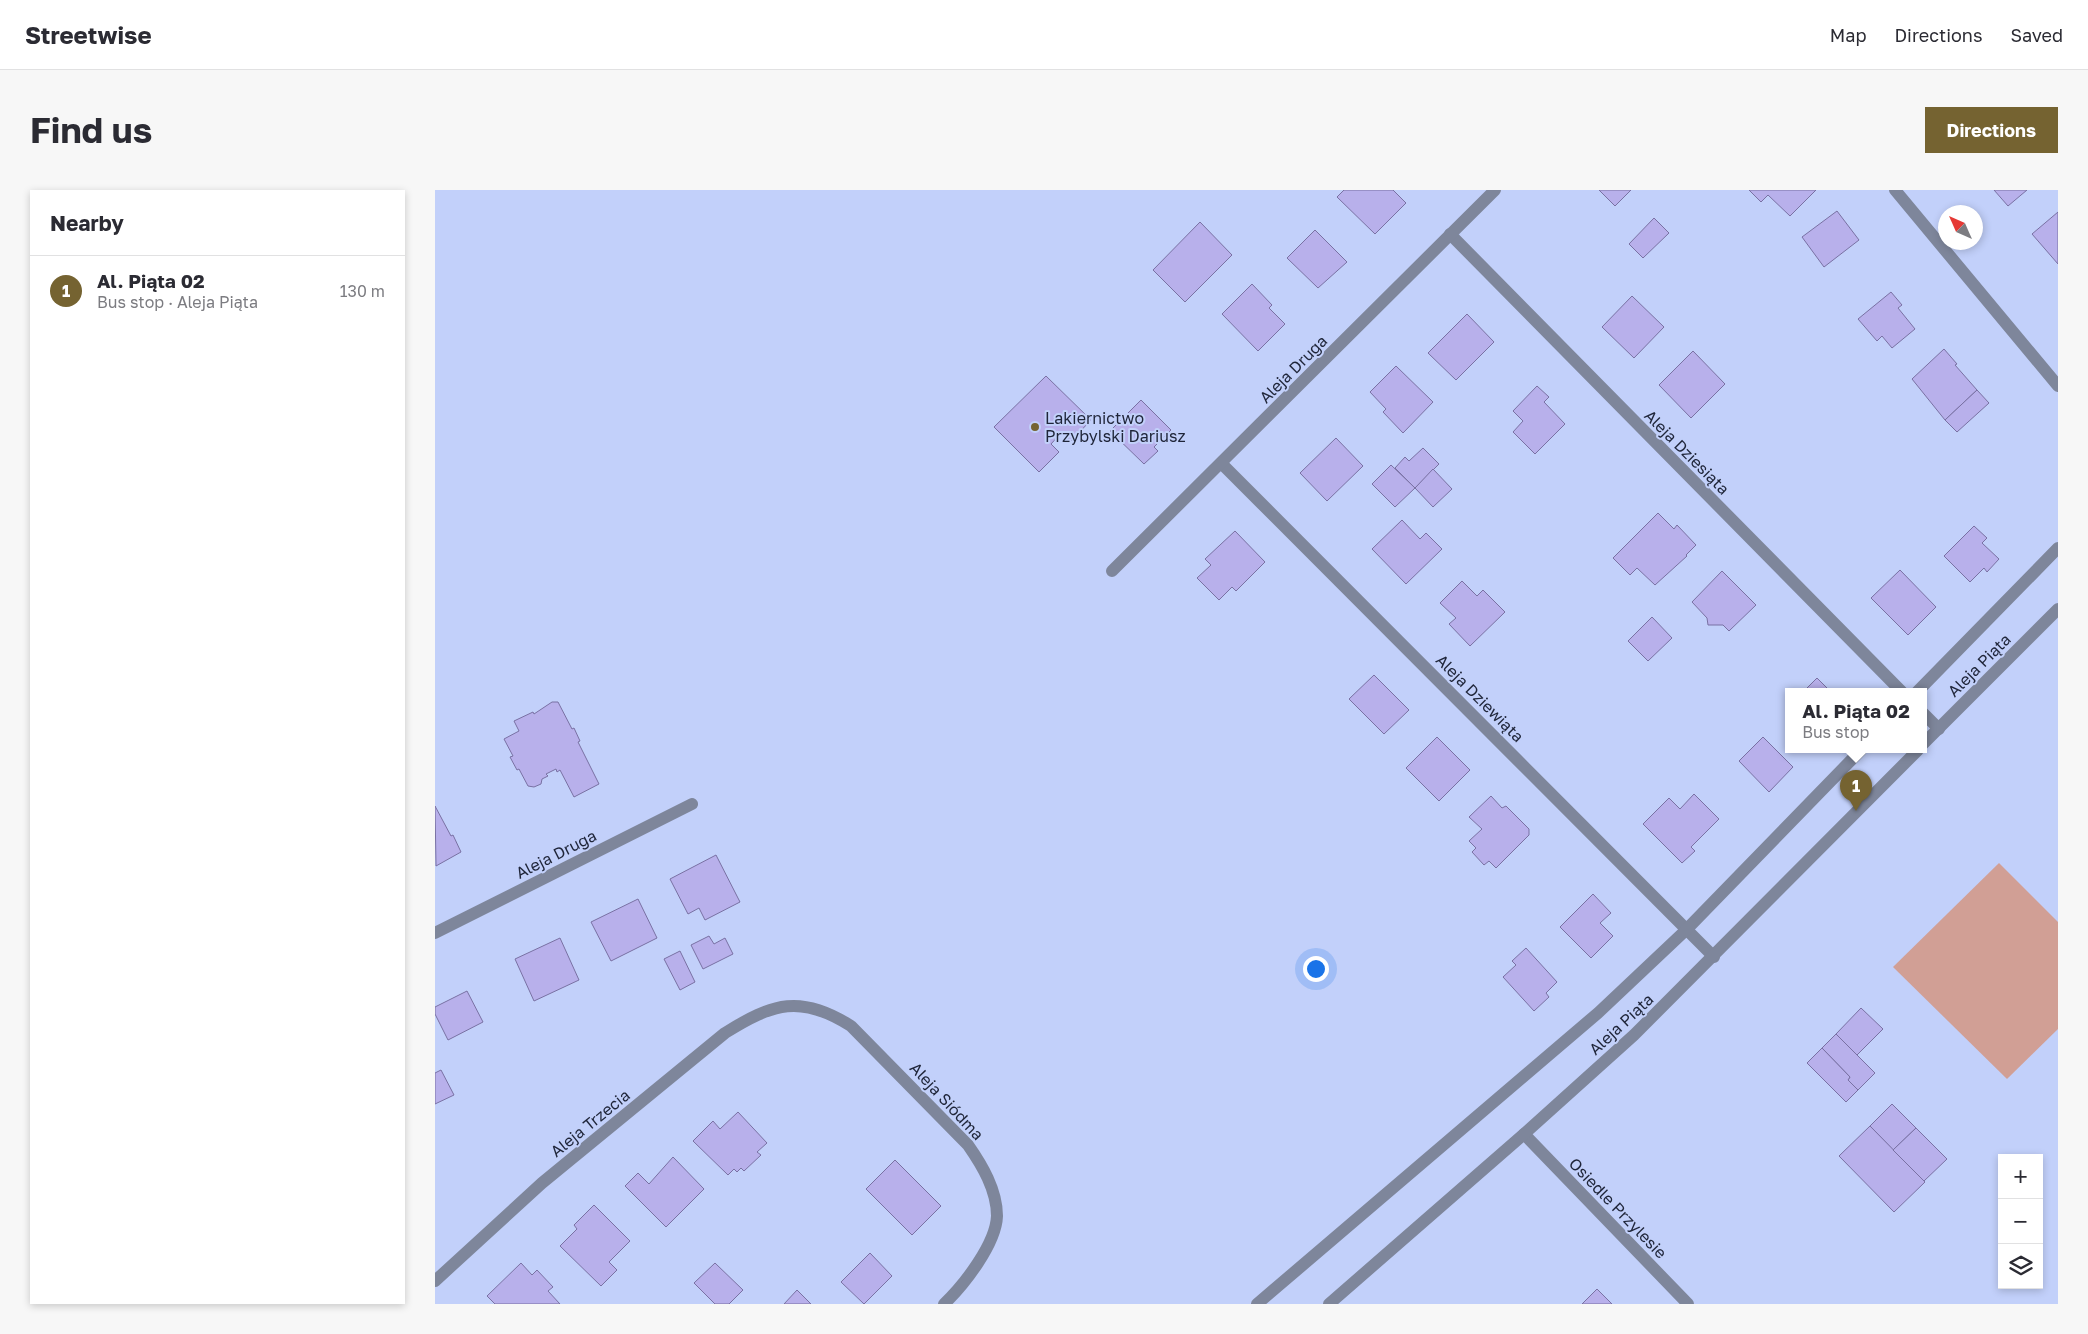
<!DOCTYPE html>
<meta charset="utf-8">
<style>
body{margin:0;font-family:"Golos Text",sans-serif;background:#f7f7f7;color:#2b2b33}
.controls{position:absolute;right:15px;bottom:15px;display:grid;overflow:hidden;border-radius:0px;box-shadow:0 2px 8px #0003}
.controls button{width:45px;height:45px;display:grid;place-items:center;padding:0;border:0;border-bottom:1px solid #e1e1e2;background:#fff;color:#2b2b33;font:25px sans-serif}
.compass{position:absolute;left:1503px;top:15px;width:45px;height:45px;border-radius:50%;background:#fff;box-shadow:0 2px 8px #0003;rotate:315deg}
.you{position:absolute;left:880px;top:778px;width:18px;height:18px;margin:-12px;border:4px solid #fff;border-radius:50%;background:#1a73e8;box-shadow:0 0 0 8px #1a73e833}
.badge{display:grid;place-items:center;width:32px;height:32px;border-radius:50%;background:#756331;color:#fff;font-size:16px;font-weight:700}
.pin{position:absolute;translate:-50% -41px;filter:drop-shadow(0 1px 2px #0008)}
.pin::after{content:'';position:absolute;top:26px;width:18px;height:15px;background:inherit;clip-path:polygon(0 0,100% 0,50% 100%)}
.popup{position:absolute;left:1350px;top:498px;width:142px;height:65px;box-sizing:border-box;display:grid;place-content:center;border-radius:0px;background:#fff;filter:drop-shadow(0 1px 4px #0005);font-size:16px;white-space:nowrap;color:#7c7c81}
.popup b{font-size:19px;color:#2b2b33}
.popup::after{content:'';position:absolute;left:50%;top:100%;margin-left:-10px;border:10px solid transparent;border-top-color:#fff}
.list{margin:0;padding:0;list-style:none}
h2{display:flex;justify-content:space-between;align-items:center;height:65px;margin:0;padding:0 20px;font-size:21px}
h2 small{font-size:16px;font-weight:400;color:#7c7c81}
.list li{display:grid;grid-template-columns:32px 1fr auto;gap:15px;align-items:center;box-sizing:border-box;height:70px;padding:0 20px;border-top:1px solid #e1e1e2}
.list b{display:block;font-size:19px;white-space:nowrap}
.list p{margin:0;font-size:16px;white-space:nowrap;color:#7c7c81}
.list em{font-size:16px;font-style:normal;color:#7c7c81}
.icon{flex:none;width:28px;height:28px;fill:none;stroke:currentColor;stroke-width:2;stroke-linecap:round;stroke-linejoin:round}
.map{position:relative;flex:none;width:1623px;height:1114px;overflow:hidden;border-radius:0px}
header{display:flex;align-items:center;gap:30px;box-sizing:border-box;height:70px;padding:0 25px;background:#fff;border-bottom:1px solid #e1e1e2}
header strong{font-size:24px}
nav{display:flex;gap:28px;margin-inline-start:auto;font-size:18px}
.intro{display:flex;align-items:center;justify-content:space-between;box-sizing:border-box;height:120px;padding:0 30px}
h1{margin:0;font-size:35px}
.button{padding:12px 22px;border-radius:0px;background:#756331;color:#fff;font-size:18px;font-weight:700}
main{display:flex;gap:30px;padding:0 30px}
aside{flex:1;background:#fff;border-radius:0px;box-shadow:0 2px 8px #0003}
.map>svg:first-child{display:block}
</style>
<header>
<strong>Streetwise</strong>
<nav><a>Map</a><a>Directions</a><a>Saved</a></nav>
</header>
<div class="intro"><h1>Find us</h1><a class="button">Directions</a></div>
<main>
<aside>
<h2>Nearby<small></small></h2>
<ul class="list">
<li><span class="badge">1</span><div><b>Al. Piąta 02</b><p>Bus stop · Aleja Piąta</p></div><em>130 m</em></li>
</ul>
</aside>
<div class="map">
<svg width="1623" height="1114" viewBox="0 0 1623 1114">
<rect width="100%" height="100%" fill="#c2d0fa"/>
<path fill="#d19f95" d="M1564,673L1623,732V839L1572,889L1458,777Z"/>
<g fill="#b8b0eb" stroke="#7971a3">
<path d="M909,0H958L971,13L940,44L902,7Z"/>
<path d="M1164,0H1196L1180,16Z"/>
<path d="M1314,0H1381L1355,26L1333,5L1326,12Z"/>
<path d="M1559,0H1592L1573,16Z"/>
<path d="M1402,21L1424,50L1389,77L1367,47Z"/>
<path d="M1623,22V74L1597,44Z"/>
<path d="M1219,28L1234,43L1208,68L1194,54Z"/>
<path d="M765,32L797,65L750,112L718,80Z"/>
<path d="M880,40L912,72L883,98L852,68Z"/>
<path d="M817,94L837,115L834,118L850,134L823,161L787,124Z"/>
<path d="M1456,102L1467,115L1463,118L1480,139L1457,158L1447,146L1442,151L1423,129Z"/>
<path d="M1197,106L1229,137L1199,168L1167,137Z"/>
<path d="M1032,124L1059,152L1021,190L993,163Z"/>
<path d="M1509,159L1522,174L1520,175L1542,200L1510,230L1477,189Z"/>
<path d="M1258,161L1290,194L1256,228L1224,195Z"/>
<path d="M961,176L998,212L968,243L948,222L951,219L935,202Z"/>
<path d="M611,186L656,230L636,251L627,242L616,254L624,262L604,282L559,237Z"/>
<path d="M1102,196L1114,207L1109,212L1130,234L1100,264L1078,242L1088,231L1078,221Z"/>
<path d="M1542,200L1554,213L1522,242L1510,230Z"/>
<path d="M706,210L736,240L719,257L723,261L709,274L675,241Z"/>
<path d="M901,248L928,276L892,311L865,283Z"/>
<path d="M988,258L1004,274L980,298L960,278L970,267L974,271Z"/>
<path d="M956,275L980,298L960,317L937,294Z"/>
<path d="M998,279L1017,299L998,317L980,298Z"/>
<path d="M1223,323L1239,339L1242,335L1261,355L1251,365L1252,366L1220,395L1202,378L1195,385L1178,368Z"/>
<path d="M967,330L985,349L991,343L1007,359L971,394L937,359Z"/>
<path d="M1539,336L1552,348L1547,353L1564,369L1552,382L1549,378L1535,392L1509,366Z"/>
<path d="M800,341L830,372L801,401L797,397L784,410L762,388L776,375L770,369Z"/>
<path d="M1465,380L1501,417L1473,445L1436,408Z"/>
<path d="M1287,381L1321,415L1294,441L1288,435H1273L1272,428L1257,412Z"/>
<path d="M1027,391L1042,406L1048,400L1070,422L1035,456L1014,434L1021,428L1005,413Z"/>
<path d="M1217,427L1237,448L1213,471L1193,451Z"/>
<path d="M939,485L974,520L949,544L914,509Z"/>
<path d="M1382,488L1396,502H1368Z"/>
<path d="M117,512H123L137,539L139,538L145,551L143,552L164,594L139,607L125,580L122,582L121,579L111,584L113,586L107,589L106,594L99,597L93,596L84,579L82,580L75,567L78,566L69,549L84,541L79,531L98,522L99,524Z"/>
<path d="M1002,547L1035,580L1004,611L971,578Z"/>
<path d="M1328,547L1358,577L1334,602L1304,571Z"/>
<path d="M1259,604L1284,629L1256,657L1260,661L1247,673L1208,634L1234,608L1245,619Z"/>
<path d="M1056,606L1067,618L1071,616L1094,639V645L1061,678L1054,671L1049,675L1037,662L1041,658L1034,651L1047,639L1034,627Z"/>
<path d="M0,616L16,646L18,645L26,662L1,676Z"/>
<path d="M281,665L305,712L270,730L264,718L253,724L235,689Z"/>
<path d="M1158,704L1176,723L1165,733L1178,746L1156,768L1125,737Z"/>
<path d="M203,709L222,748L176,771L156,732Z"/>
<path d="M274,746L279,754L290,748L298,764L268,779L256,755Z"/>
<path d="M125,748L144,790L99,811L80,769Z"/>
<path d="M1091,758L1122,792L1111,803L1114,807L1099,821L1068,787L1081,775L1077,771Z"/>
<path d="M245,761L260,792L245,800L229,769Z"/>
<path d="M32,801L48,832L13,850L0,824V817Z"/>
<path d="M1426,818L1448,839L1422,865L1401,844Z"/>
<path d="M1401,844L1440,883L1423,900L1413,890L1415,887L1387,858Z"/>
<path d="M1387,858L1415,887L1413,890L1423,900L1411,912L1372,873Z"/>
<path d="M6,880L19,905L0,914V883Z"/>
<path d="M1457,914L1481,938L1458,960L1435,936Z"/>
<path d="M303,922L332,953L322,962L326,965L309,981L306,978L302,982L299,979L293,985L258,951L278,931L285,939Z"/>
<path d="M1435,936L1490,992L1459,1022L1404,966Z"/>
<path d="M1481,938L1512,969L1489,991L1458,960Z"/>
<path d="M238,967L269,999L231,1037L190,996L203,983L214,994Z"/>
<path d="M460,970L506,1016L477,1045L431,999Z"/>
<path d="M159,1015L195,1051L174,1072L182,1080L166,1096L125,1056L142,1039L139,1035Z"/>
<path d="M435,1063L457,1086L429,1114L406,1092Z"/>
<path d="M86,1073L97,1085L102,1080L118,1097L113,1101L125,1114H60L52,1106Z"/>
<path d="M280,1073L308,1100L294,1114H280L259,1093Z"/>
<path d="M1162,1099L1177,1114H1147Z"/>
<path d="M362,1100L376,1114H349Z"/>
</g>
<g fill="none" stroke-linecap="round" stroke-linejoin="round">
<g stroke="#7e869b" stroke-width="12">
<path d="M1460,0L1623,196"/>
<path d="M1015,44L1467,502"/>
<path d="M787,274L1279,767"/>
<path d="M677,381L1060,0"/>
<path d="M1482,502L1623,358"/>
<path d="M1488,523L1504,539"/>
<path d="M1488,554L1623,419"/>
<path d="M0,743L257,614"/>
<path d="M1089,944L1253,1114"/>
<path d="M0,1091L107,993L290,843C338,813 366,804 416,836L533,955C547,975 562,1000 562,1026C561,1054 529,1095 509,1114"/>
<path d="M822,1114L1163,823L1251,740L1426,560"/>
<path d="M894,1114L1089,944L1199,845L1483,560"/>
</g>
</g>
<circle fill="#756331" stroke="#c2d0fa" stroke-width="2" cx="600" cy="237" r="5"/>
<g text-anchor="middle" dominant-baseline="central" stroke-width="4" stroke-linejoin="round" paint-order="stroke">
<g font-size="16" fill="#1f2539" stroke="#c2d0fa">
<text transform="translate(858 179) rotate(-45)">Aleja Druga</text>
<text transform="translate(1252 262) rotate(45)">Aleja Dziesiąta</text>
<text transform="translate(1544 475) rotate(-45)">Aleja Piąta</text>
<text transform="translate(1045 508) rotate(45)">Aleja Dziewiąta</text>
<text transform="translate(121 664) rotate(-27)">Aleja Druga</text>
<text transform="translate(1186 834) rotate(-43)">Aleja Piąta</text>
<text transform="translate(512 911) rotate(47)">Aleja Siódma</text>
<text transform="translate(155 933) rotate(-39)">Aleja Trzecia</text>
<text transform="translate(1183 1018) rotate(46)">Osiedle Przylesie</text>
</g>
<g font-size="16" fill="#1f2539" stroke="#c2d0fa" text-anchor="start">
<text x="610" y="228">Lakiernictwo<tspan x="610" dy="18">Przybylski Dariusz</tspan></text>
</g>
</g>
</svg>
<div class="controls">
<button>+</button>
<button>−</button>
<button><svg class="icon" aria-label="layers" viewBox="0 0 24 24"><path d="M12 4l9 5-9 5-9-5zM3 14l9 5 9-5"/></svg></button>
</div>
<svg class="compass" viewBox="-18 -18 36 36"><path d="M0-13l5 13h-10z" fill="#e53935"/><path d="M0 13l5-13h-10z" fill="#7c7c81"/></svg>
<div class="you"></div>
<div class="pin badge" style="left:1421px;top:621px">1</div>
<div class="popup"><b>Al. Piąta 02</b>Bus stop</div>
</div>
</main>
